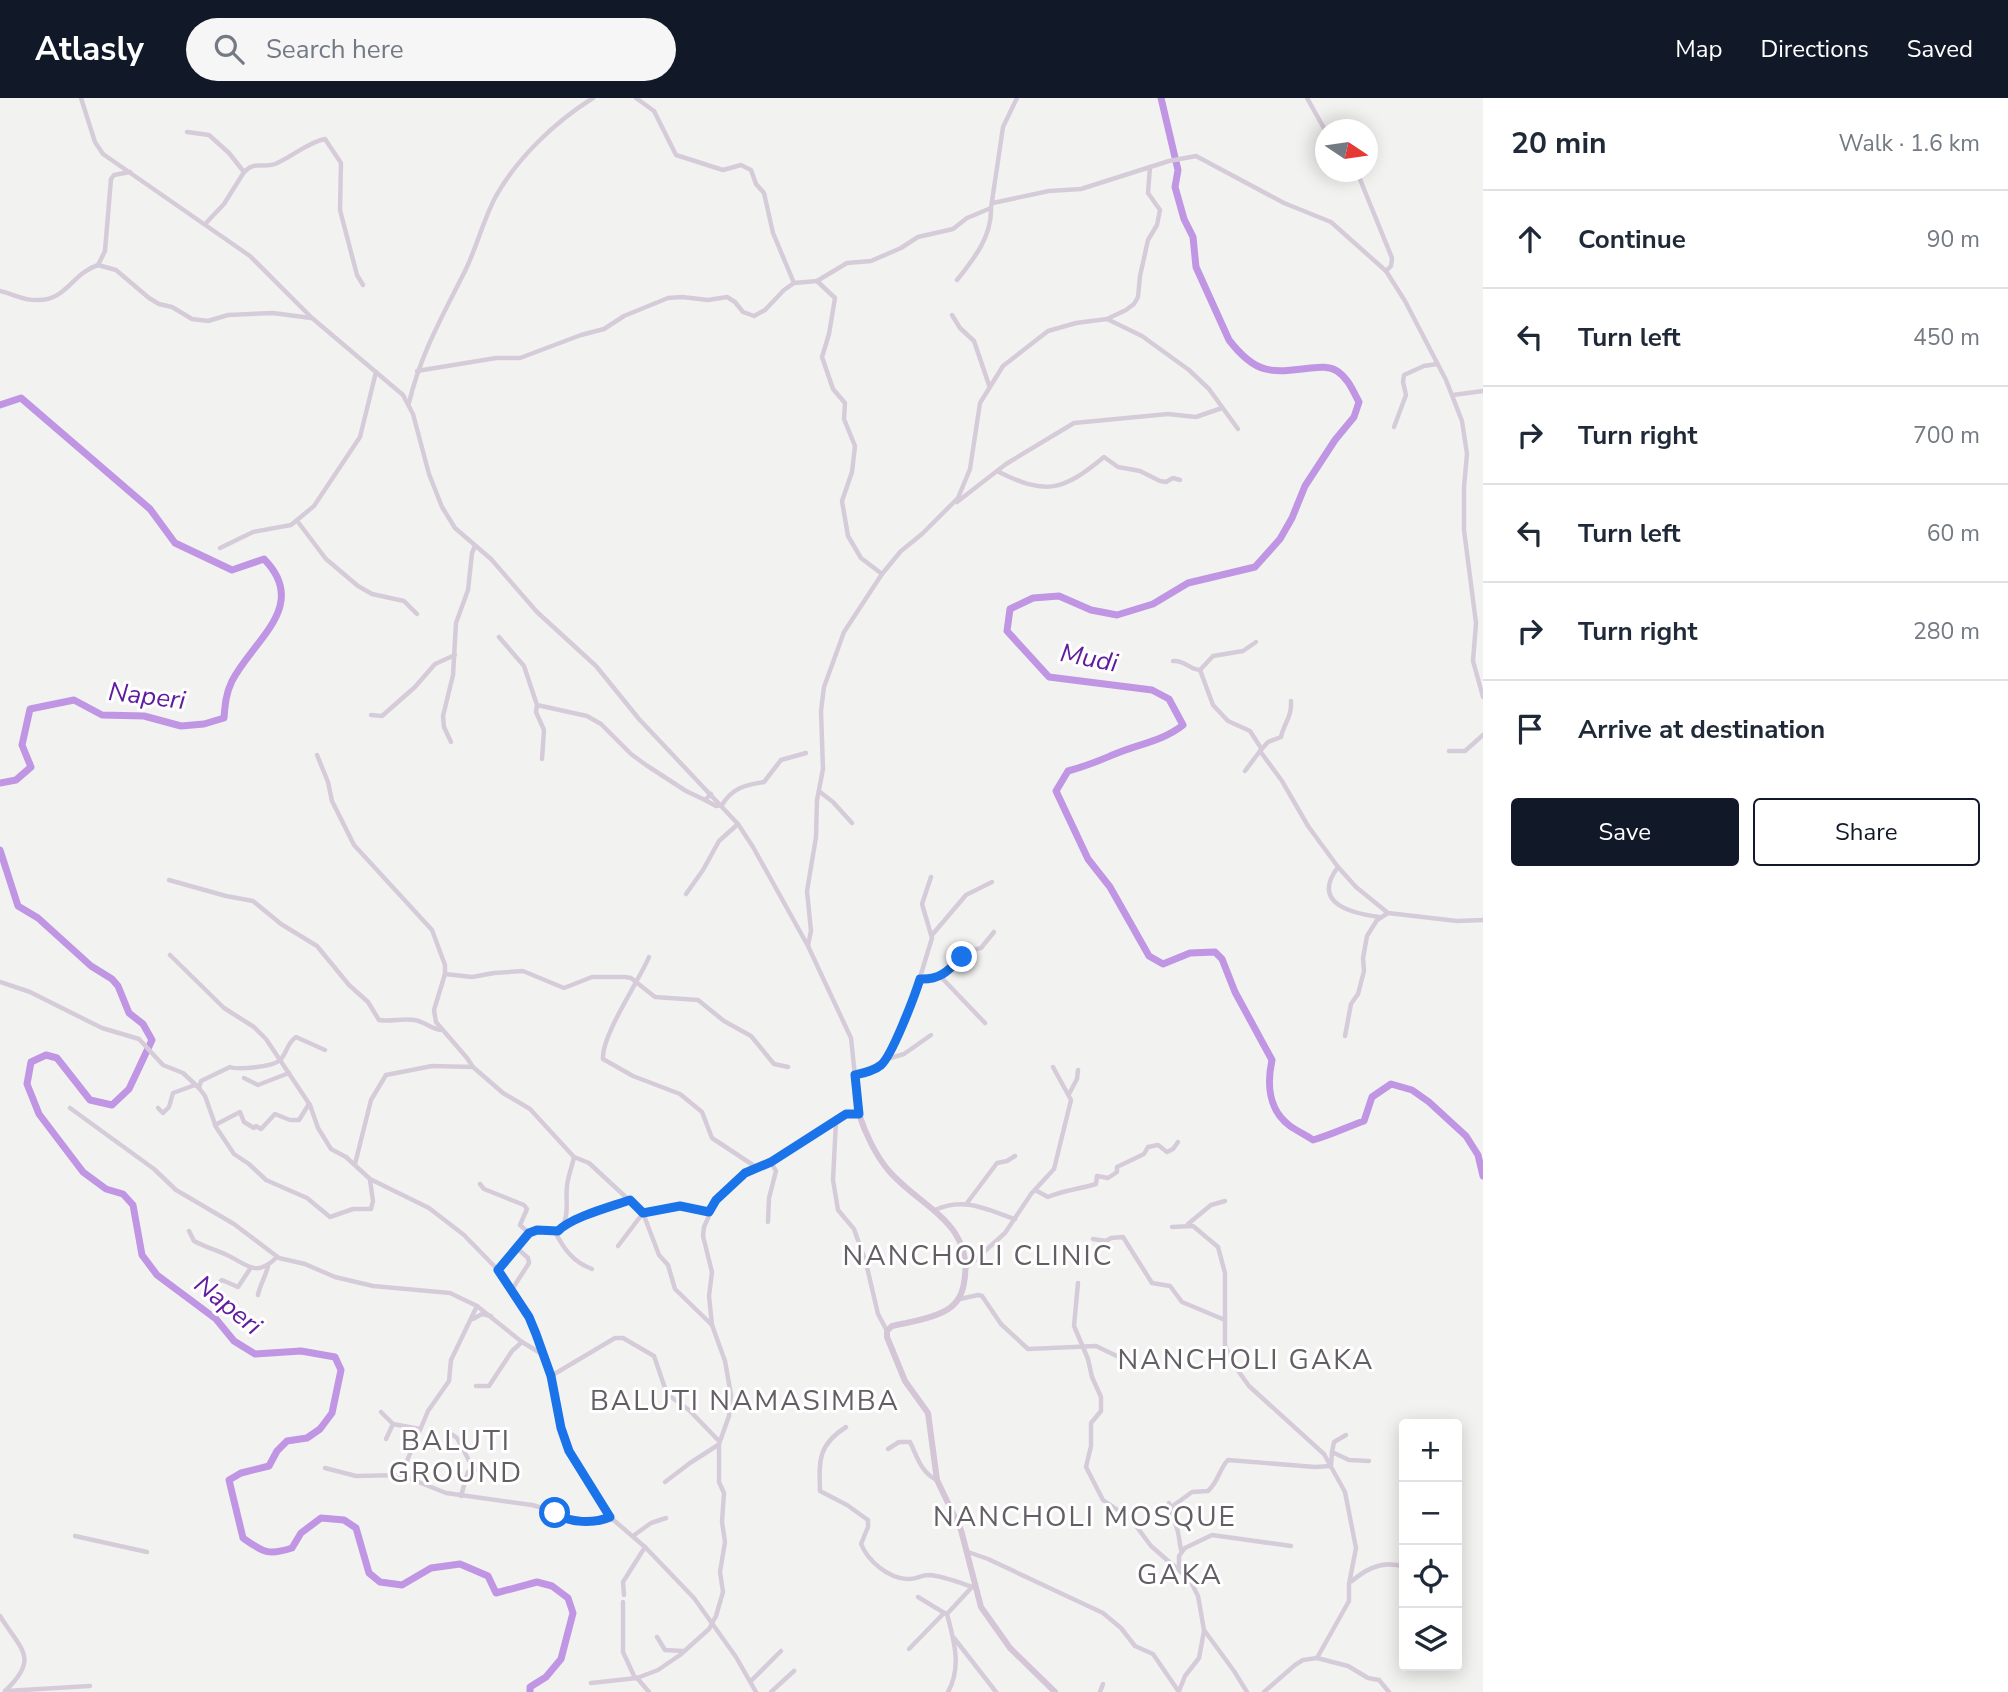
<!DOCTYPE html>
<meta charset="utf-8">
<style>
body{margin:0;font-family:"Nunito Sans",sans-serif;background:#f6f6f7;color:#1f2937}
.controls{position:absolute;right:21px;bottom:21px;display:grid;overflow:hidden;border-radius:7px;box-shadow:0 4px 18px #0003}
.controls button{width:63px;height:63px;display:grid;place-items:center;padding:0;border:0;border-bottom:2px solid #e0e1e3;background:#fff;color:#1f2937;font:35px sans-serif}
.compass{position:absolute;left:1315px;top:21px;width:63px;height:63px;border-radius:50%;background:#fff;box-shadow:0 4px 18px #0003;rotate:103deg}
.stop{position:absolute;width:21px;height:21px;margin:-16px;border:5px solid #1a73e8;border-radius:50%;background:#fff}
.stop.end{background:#1a73e8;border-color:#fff;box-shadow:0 2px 7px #0008}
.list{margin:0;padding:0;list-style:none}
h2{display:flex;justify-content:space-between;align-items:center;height:91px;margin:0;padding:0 28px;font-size:30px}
h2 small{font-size:23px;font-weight:400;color:#747a83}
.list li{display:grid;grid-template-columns:46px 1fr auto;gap:21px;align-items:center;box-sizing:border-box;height:98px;padding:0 28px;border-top:2px solid #e0e1e3}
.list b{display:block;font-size:26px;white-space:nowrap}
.list em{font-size:23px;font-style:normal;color:#747a83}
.actions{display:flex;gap:14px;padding:21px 28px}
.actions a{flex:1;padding:16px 0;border:2px solid #111827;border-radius:7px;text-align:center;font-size:24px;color:#111827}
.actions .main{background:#111827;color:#fff}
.icon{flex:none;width:38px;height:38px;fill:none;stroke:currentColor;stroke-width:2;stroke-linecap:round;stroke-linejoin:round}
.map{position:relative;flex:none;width:1483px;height:1594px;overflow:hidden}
header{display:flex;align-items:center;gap:42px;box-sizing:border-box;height:98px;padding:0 35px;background:#111827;color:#fff}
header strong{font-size:33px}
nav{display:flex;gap:38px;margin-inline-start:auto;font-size:24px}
.search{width:490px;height:63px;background:#f6f6f7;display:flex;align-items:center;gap:18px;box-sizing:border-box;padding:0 24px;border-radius:38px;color:#747a83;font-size:26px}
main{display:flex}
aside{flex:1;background:#fff}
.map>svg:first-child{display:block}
</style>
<header>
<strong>Atlasly</strong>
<div class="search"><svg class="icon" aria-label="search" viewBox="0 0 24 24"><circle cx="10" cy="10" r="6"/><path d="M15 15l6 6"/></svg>Search here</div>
<nav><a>Map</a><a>Directions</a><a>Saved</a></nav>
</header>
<main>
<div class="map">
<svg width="1483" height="1594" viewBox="0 0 1483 1594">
<rect width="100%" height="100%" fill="#f2f3f1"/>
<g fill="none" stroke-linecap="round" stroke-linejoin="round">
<g stroke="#bf95e4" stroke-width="7">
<path d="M1161,0L1178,72L1175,89L1184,121L1193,139L1196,169L1229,242C1256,277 1271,275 1311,270C1320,269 1329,268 1337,273C1348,280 1353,293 1359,304L1354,319L1335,342L1305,388L1292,420L1280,441L1255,469L1188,485L1153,506L1117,517L1091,512L1059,498L1033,500L1010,511L1007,533L1049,579L1152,592L1169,601L1183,627C1163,643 1139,646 1115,656C1098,663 1087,668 1068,673L1056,693L1088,761L1110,789L1149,858L1163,866L1190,855L1215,854L1222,861L1235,894L1272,962C1267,985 1268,1012 1290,1028C1297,1033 1306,1037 1313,1042C1331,1037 1347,1029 1364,1023L1372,999L1391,986L1412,992L1429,1004L1466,1038L1478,1057L1483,1078"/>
<path d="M0,307L21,300L150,411L175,445L232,472L264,461C310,508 253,542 232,583C226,595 225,607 224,620L204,626L181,628L144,618L102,617L74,602L30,611L22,647L31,669L16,682L0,685"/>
<path d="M0,752L18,808L38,820L91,868L112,881L118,888L129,915L143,926L152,942L129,991L112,1007L90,1002L57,960L46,957L31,964L27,986L39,1016L83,1074L106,1091L123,1096L133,1107L142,1157L157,1177L216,1221L234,1243L255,1256L301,1253L335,1259L341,1272L332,1315L320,1331L307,1340L287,1343L277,1353L269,1368L241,1375L229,1382L243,1440C263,1454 268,1458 292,1450L301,1435L321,1420L344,1422L356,1430L369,1475L380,1484L402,1487L431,1470L460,1466L488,1478L496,1495L537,1484L552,1488L568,1500L573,1515L561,1561L546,1579L530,1589V1594"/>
</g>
<g stroke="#d6ccd9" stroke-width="4.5">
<path d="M81,0L95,44L103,56L250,158L312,220L403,297L413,316L429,376L442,409L455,430L491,461L537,514L596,568L639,621L738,726L753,749L808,848L851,940L859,1016H847L771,1064L753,1071L735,1083L716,1102L704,1129L703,1138L712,1174L709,1198L712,1227L725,1263L731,1297L729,1318L719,1346V1384L724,1395L722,1424L725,1444L720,1474L723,1494L716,1518L709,1531L680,1557L658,1572L637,1580L591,1585"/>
<path d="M636,0L654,13L676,57L723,72L741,67L751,72L756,86L764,95L773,135L794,185"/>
<path d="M1307,0L1325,32"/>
<path d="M187,34L209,37L229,55L244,74L224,106L206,125"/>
<path d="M130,74L114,77L111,81L105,153L98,167L116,172L149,200L159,206L172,209L192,221L208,223L228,217L273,215L311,220"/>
<path d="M244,74C257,62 261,71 275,66C292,59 308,44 325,41L341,65L340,112L357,177L363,187"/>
<path d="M1357,74L1392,160L1391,168L1386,173"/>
<path d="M993,105L1049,93L1081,91L1169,63L1196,58L1284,105L1331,124L1386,173L1405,203L1446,282L1462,323L1467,356L1464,389V432L1476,525L1473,563L1483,599"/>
<path d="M957,182C974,161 992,138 991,110"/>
<path d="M817,183L835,200L829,236L822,259L833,291L845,305L844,321L855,348L852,374L842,403L848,438L861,460L882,476"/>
<path d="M0,193C13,196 25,203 38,202C67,202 71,176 98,167"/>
<path d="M952,217L960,230L974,243L989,287"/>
<path d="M1107,221L1142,238L1189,272L1209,291L1238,331"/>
<path d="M417,273L496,260H520L581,237L604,231L624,218L668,200L682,199L708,202L727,199L735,204L743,214L754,218L765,212L784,192L794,185L817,183L847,165L871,163L901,150L918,139L953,131L967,120L991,110L1003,29L1017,0"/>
<path d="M1453,297L1483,293"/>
<path d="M409,305C420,257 443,217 465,173C477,149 483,122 496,98C518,59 556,23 593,0"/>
<path d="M1394,329L1406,297L1403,284L1404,277L1424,268L1437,266"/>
<path d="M997,373C1046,398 1063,393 1104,359L1118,369L1140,373L1160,383L1166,384L1173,380L1180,382"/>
<path d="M957,404L1006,366L1074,325L1168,316L1196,319L1222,310"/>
<path d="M298,424L326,461L358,488L372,496L404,503L417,516"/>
<path d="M220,450L253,434L291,427L314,408L360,339L376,274"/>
<path d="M499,539L524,568L537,607L587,618L601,626L631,656L646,667L686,693L705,702L711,696"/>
<path d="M1173,563C1185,562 1190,572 1200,572L1213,607L1228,623L1250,633L1261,650"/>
<path d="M1200,572L1213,558L1243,553L1256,544"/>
<path d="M1291,603C1292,619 1284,625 1281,639L1268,644L1260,653L1282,683L1308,728L1338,769L1356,789L1388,815L1457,823L1483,822"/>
<path d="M537,607L536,614L544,632L542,661"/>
<path d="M371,617L382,618L415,589L435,566L455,557"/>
<path d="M451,644L444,629L443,618L453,577L456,525L468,492L472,455L475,448"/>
<path d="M1449,653H1465L1483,637"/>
<path d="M317,657L328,684L332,703L354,747L432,832L445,867V876L434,912L436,924L467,960L473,969L503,995L530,1011L574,1059C572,1069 568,1078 567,1088C565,1105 571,1119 558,1134L537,1132L529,1135L498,1172"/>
<path d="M1245,673L1260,653"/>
<path d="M820,694L833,704L852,725"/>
<path d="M705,702L716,708L722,707C732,690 745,687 764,684L781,662L806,655"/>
<path d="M1338,769C1311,805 1350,815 1379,819"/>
<path d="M169,782L226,798L253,803L281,826L317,848L349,887L368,904L379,922C391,924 402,920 414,922C424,923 431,931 441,932"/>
<path d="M686,796L703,772L719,743L738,726"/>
<path d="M932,837L966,797L992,784"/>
<path d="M808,847L811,833L807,793L816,739L817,702L823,671L821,613L824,589L844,534L882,476L901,453L922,436L958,400L970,371L980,305L1003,268L1048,233L1076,225L1107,221L1126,212L1134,206L1138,199L1140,178L1148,142L1157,127L1160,112L1148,95L1150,69"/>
<path d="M170,857L224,910L254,929L266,941L310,1007L318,1030L331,1051L346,1059L370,1081L429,1110L464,1137L498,1172L529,1219L536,1236L551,1278L560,1330L577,1368L610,1419L645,1449L694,1500L736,1559L756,1594"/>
<path d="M649,859C639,883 601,938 603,961L633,978L680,996L702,1014L712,1040L756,1069"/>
<path d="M445,876L472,879L494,875L523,873L564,890L592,879H625L631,880L655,899L698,902L724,923L751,938L774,966L788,969"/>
<path d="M941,879L985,925"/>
<path d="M920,881C957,882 949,856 981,850L994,834"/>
<path d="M0,884L30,894L102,930L139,941L163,967L183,975L199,990L205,998L216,1029L234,1056L249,1066L266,1082L307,1100L330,1119L353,1111H371L373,1103L370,1082"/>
<path d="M1345,938L1351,906L1358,896L1364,873L1363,860L1367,838L1377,822L1388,815"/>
<path d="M887,961L904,956L931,937"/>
<path d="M855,977L875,971L885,963L914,899L932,840L922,806L931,779"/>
<path d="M244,980L258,987L289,975"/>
<path d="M199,990L201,983L230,969C238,972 273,969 280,962C287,955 287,945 296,939L325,952"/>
<path d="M1069,996L1077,981L1078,972"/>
<path d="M70,1010L154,1071L176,1092L234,1126L279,1160L305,1166L335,1179L373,1188L450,1195L477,1208L522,1244L542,1256"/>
<path d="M158,1010L163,1015L169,1009L173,995L195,987"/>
<path d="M836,1023L833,1082L838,1112L854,1131L866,1165L878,1216L887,1233"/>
<path d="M215,1027L240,1014L244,1024L254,1030L256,1028L261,1031L275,1016L290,1022H299L309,1006"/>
<path d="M574,1059L589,1065L643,1115L659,1157L668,1167L675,1191L712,1227"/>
<path d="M355,1066L371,1002L386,977L432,968L473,969"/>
<path d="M480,1086L484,1091L524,1107L527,1111L520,1127L529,1135"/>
<path d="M1035,1092L1048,1099C1064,1092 1080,1091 1096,1086L1097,1078L1108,1080L1117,1074V1069L1144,1056L1148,1049L1158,1047L1167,1054L1173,1051L1178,1044"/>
<path d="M967,1105L997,1065L1007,1063L1015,1058"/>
<path d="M935,1112C965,1099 985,1111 1015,1121"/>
<path d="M768,1124L769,1100L776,1073L771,1064"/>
<path d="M1188,1126L1211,1107L1225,1103"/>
<path d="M563,1128L594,1113L630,1102"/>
<path d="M1172,1129L1193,1128L1218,1149L1225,1175V1248L1239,1274L1249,1288L1324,1356L1345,1394L1356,1450L1349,1486V1503L1317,1560"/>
<path d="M189,1133L194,1143C205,1149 216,1152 227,1157C248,1167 256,1180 277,1159"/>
<path d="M555,1134C564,1151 573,1164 592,1171"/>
<path d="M1093,1141L1106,1143L1111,1140L1123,1139L1152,1185L1170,1188L1182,1204L1225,1222"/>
<path d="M618,1148L643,1115L684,1108L709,1114"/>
<path d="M966,1170L1005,1135L1031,1096L1054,1071L1071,1002L1053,969"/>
<path d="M1078,1185L1074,1228L1088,1261L1092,1279L1101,1299V1313L1091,1325V1348L1086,1369L1103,1402L1131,1421L1151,1448L1182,1475"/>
<path d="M205,1190L211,1193L222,1182L238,1189L250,1171"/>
<path d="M511,1193L529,1165L528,1160L517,1150"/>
<path d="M258,1197C260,1186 266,1178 268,1168"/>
<path d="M960,1201L978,1197L982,1198L1001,1226L1028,1251L1096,1248L1127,1263"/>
<path d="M473,1221L482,1216L491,1218"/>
<path d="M551,1278L615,1240H623L654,1258L667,1296L689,1312L719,1343"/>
<path d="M476,1288H489L512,1253L522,1244"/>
<path d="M381,1314L393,1326L420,1331"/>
<path d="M846,1329C818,1347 819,1362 820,1393L847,1407L868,1422V1429L861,1446C868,1463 888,1480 907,1481C915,1482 921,1477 929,1477C943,1478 958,1484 972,1489"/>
<path d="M453,1337L457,1340L473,1370L484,1375"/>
<path d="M386,1341L393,1326"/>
<path d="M888,1351L899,1344H910C917,1358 921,1375 937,1382"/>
<path d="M1332,1354L1334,1344L1346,1337"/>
<path d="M325,1370L356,1378L401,1377L446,1395L532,1407L550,1412L568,1423L602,1422L610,1419"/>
<path d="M401,1377L428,1313L449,1283L451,1262L477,1208"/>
<path d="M665,1384L690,1365L718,1347"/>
<path d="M461,1398L468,1374L473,1370"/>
<path d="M1169,1405L1178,1434L1181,1452"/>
<path d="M1170,1410L1192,1394L1208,1393C1219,1383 1219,1371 1228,1362L1315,1369L1331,1368L1332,1354L1349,1362L1369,1363"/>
<path d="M75,1438L147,1454"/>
<path d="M633,1438L651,1425L666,1420"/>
<path d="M968,1454L988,1461L1103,1515L1121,1530L1135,1548L1153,1556L1179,1594"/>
<path d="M1352,1483C1367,1470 1385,1462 1404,1469"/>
<path d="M624,1497L623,1484L645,1449"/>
<path d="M918,1499L946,1516"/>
<path d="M623,1504V1554L635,1580"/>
<path d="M0,1518C21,1552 40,1560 5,1593"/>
<path d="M657,1539L665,1552L683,1553"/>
<path d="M954,1540L996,1594"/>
<path d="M909,1551L944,1515"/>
<path d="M637,1580L649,1594"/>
<path d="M751,1583L781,1553"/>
<path d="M6,1593L90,1588"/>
<path d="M1179,1593L1185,1578L1199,1560L1204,1533"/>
<path d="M771,1594L794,1573"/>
<path d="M948,1594C962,1569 954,1543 947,1516L972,1489"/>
<path d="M1100,1594L1103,1586"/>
<path d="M1247,1594L1234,1573L1204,1532L1198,1498L1192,1486L1179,1471V1458L1185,1450L1212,1437L1291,1448"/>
<path d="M1264,1594L1295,1567L1303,1562L1317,1560L1348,1568L1368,1580L1379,1582L1389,1594"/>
</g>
<path stroke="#d4c5d7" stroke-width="6" d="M859,1016C865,1035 876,1058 889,1073C921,1110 975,1125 964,1185C962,1198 956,1208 943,1214C927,1222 909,1224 892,1228L887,1233V1239L905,1283L928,1315L937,1382L961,1432L981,1509L1010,1550L1055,1594"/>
</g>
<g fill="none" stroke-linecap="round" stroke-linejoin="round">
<path stroke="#1a73e8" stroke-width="9" d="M555,1415C570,1425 593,1426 610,1419L569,1353L561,1330L551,1278L536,1236L529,1219L498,1172L529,1135L537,1132L558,1133C572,1119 610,1109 630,1102L643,1115L680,1108L709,1114L716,1102L745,1075L771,1064L846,1016H859L855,977C864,975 874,973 881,967C892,958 915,897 920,881C940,882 948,873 962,859"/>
</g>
<g text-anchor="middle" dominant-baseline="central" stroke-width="6" stroke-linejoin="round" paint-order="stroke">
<g font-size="26" font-style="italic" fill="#601b9f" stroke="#fff">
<text transform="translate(1089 560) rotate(11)">Mudi</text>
<text transform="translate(147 598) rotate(7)">Naperi</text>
<text transform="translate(228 1207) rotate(39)">Naperi</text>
</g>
<g font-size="28" letter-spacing="2" fill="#645e65" stroke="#fff">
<text x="978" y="1158">NANCHOLI CLINIC</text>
<text x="1246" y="1262">NANCHOLI GAKA</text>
<text x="745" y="1303">BALUTI NAMASIMBA</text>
<text x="456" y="1343">BALUTI<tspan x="456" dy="32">GROUND</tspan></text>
<text x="1085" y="1419">NANCHOLI MOSQUE</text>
<text x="1180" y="1477">GAKA</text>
</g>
</g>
</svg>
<div class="controls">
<button>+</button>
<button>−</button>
<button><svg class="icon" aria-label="locate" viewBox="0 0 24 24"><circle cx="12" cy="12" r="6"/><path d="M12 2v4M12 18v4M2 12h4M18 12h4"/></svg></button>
<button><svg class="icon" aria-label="layers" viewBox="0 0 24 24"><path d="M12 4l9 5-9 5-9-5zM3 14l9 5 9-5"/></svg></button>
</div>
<svg class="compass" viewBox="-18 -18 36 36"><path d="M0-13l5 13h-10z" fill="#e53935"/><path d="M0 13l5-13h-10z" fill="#747a83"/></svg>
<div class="stop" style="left:555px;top:1415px"></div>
<div class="stop end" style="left:962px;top:859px"></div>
</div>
<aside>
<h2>20 min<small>Walk · 1.6 km</small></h2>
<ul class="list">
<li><svg class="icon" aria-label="ahead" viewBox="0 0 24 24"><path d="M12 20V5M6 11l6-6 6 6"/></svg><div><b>Continue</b></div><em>90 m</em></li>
<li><svg class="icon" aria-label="left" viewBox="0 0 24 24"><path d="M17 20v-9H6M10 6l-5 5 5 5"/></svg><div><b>Turn left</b></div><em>450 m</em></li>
<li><svg class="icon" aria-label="right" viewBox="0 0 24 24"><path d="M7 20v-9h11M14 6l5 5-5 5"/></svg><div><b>Turn right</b></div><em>700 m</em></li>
<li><svg class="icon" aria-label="left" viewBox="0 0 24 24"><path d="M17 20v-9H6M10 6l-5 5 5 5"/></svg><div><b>Turn left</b></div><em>60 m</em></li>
<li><svg class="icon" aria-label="right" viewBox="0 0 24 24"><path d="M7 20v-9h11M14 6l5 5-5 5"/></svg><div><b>Turn right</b></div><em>280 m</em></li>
<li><svg class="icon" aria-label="arrive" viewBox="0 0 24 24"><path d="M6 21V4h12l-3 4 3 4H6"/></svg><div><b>Arrive at destination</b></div></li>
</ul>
<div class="actions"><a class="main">Save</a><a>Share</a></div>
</aside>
</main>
